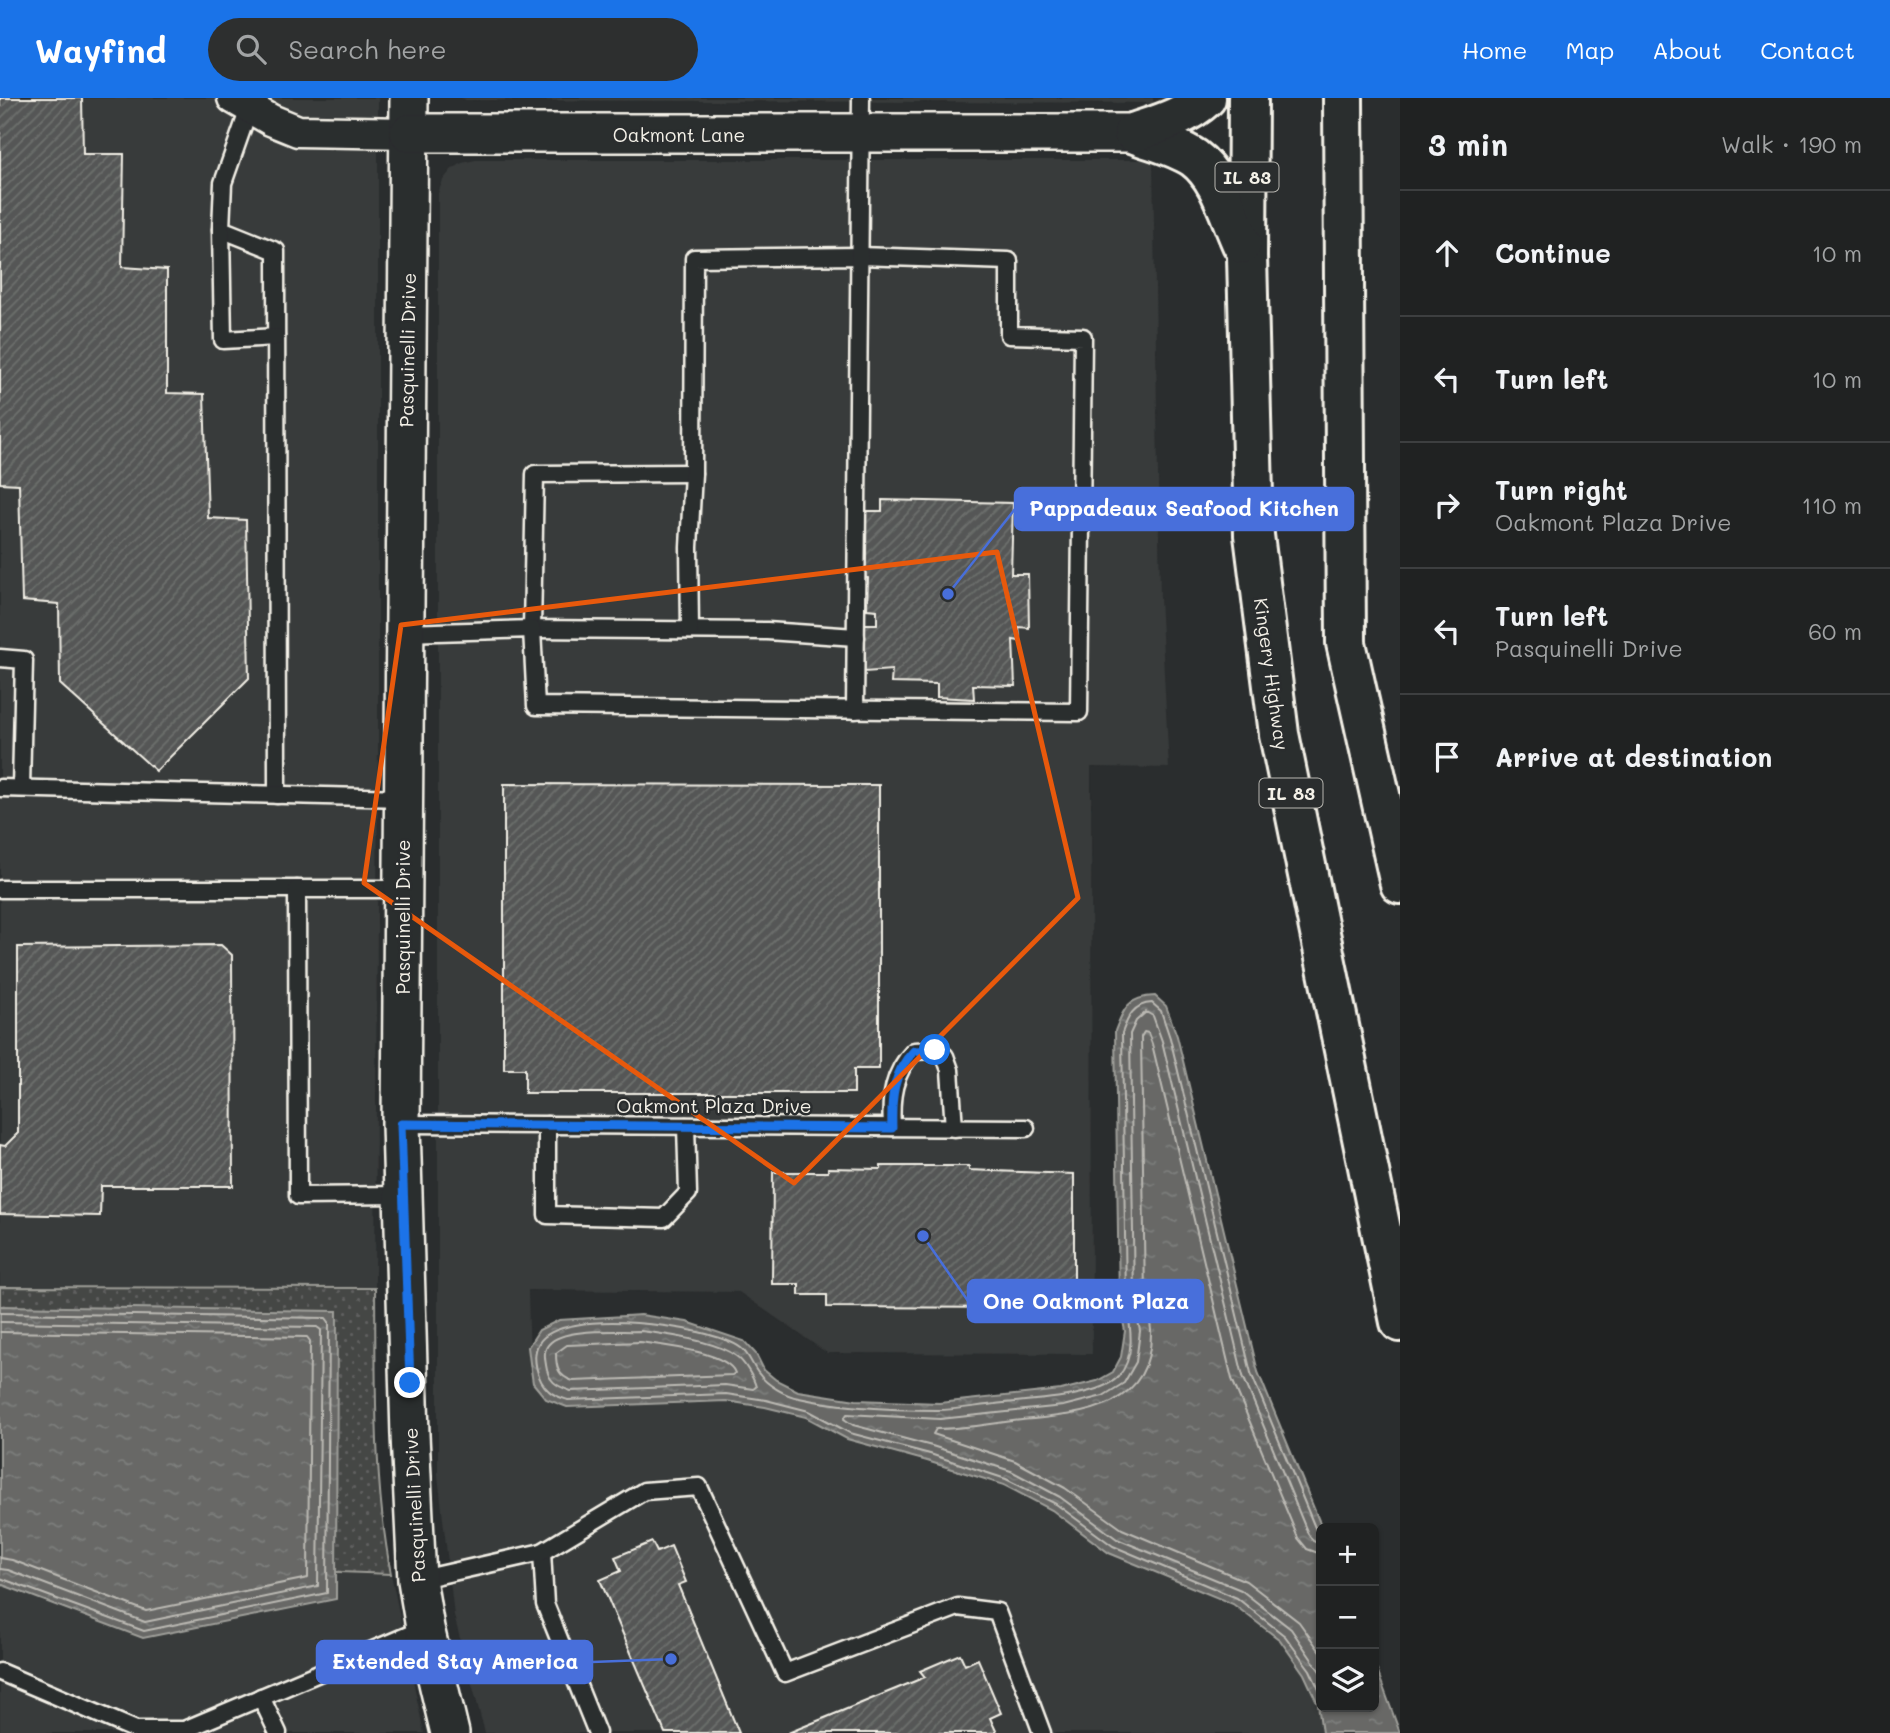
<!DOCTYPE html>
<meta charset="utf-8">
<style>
body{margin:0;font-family:Mali,sans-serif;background:#2d2f2f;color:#f1f3f6}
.controls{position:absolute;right:21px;bottom:21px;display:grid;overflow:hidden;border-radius:10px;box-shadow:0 2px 5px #0004}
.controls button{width:63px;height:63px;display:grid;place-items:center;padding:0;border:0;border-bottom:2px solid #3d3f40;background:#202222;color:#f1f3f6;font:35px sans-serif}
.stop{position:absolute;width:21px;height:21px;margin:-16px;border:5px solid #1a73e8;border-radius:50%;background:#fff}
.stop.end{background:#1a73e8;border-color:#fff;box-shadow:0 2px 7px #0008}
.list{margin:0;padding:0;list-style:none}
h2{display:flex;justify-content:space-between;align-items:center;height:91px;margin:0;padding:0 28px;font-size:30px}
h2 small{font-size:23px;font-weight:400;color:#a2a4a5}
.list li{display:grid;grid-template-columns:46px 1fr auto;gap:21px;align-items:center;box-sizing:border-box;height:126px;padding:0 28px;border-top:2px solid #3d3f40}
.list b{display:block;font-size:26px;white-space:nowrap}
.list p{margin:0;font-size:23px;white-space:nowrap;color:#a2a4a5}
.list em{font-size:23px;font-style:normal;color:#a2a4a5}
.icon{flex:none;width:38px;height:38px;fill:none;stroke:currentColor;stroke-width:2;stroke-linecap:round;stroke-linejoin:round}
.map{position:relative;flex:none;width:1400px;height:1635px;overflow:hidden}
header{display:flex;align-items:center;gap:42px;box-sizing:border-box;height:98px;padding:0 35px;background:#1a73e8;color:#fff}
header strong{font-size:33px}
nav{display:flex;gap:38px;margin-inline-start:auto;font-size:24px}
.search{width:490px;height:63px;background:#2d2f2f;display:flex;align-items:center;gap:18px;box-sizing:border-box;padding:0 24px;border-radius:38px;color:#a2a4a5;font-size:26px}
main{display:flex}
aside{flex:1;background:#202222}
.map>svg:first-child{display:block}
</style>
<header>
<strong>Wayfind</strong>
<div class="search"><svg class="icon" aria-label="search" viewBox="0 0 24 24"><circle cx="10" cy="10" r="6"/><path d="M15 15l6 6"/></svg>Search here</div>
<nav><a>Home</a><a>Map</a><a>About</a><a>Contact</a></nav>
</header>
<main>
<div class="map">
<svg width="1400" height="1635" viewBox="0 0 1400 1635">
<defs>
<pattern id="grass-dots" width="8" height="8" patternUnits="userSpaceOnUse" patternTransform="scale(1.75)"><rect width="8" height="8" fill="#444645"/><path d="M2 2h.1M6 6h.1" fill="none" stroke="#606160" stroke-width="1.8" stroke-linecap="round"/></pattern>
<pattern id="water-ripples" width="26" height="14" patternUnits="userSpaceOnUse" patternTransform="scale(1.75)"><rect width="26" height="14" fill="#676866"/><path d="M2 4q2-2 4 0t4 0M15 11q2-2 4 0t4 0" fill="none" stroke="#7d7e7c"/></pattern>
<pattern id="building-hatch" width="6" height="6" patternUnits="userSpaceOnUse" patternTransform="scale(1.75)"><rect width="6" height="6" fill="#555756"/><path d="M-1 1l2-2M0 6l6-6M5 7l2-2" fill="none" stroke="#6e706e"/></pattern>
</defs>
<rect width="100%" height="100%" fill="#2a2d2e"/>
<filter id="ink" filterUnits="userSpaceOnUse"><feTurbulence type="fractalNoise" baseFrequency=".0143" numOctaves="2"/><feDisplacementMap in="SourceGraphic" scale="14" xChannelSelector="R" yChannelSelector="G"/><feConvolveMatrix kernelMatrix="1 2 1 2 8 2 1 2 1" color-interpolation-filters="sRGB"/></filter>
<g filter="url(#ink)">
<g fill="#373a3a">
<path d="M0,0H378V652L375,1190L0,1189Z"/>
<path d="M461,0H1153V5L466,2Z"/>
<path d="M475,62H1153L1160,499L1169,670L1091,669L1092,1256L827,1255L739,1194L528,1192L530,1265L533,1286L693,1304L726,1303L765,1309L806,1319L847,1341L1004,1387L1052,1412L1109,1455L1233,1506L1280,1542L1304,1576L1318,1606L1322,1635H485L454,1518L438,1377V95L443,82L451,72L462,65Z"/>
<path d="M0,1461L391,1476L424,1635H0Z"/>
</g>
<path fill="url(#grass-dots)" stroke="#9c9c96" stroke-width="2" d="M0,1189L375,1190C376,1286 373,1382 391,1476L0,1461Z"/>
<g fill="url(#water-ripples)" stroke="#9f9f9a" stroke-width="2">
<path d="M1155,898L1166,908L1177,938L1258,1274L1322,1430L1321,1609H1374V1564L1400,1635H1322L1318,1606L1304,1576L1280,1542L1233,1506L1109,1455L1052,1412L1004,1387L927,1363L847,1341L806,1319L765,1309L726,1303L567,1309L546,1301L533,1285L530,1265L528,1249L539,1232L559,1222L641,1217L687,1224L744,1243L756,1256L764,1272L776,1282L798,1293L856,1302L939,1305L1061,1292L1097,1283L1113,1274L1121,1259L1125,1233L1119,1203L1115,933C1124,910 1128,899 1155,898Z"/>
<path d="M0,1208L337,1213L336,1501L143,1540L0,1486Z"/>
</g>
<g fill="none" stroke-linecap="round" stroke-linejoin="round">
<g stroke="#bcbab4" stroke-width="2">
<path d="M0,1215L326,1220L329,1224L327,1495L144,1533L0,1480"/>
<path d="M0,1224L317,1229L321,1232L318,1488L145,1524L8,1472L0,1471"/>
<path d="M641,1233C665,1236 717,1243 736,1258C745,1264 754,1281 756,1289L753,1291L725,1287L571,1293C556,1288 548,1283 546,1267C545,1260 543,1252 549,1246C563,1229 619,1234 641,1233Z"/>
<path d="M0,1234L307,1239L310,1243L308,1480L146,1513L12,1462L0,1460"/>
<path d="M640,1244C661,1247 728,1254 735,1275L732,1277L573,1283C558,1278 556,1270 556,1255L567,1247Z"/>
<path d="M1321,1437L1316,1432L1251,1275L1170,940L1161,913L1152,905C1133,906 1128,919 1122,935L1126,1202C1130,1226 1137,1258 1118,1279C1096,1301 1025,1302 995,1306C976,1308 956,1312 937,1312C891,1312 844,1310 799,1300C786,1298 767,1287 759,1276C752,1268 750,1257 741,1250C710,1227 561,1208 539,1245C531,1258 537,1283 549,1293C554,1298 562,1300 568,1302L726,1296L766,1302L809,1313L850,1335L930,1356L1006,1381L1056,1406L1113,1448L1237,1500L1285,1538L1310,1572L1321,1596"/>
<path d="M1321,1446L1313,1443L1308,1436L1243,1278L1162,943L1153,918L1146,914L1136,923L1130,936L1134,1201L1140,1233L1136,1264L1124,1285L1103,1298L1063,1308L940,1321L847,1316L844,1321L853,1327L932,1348L1011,1373L1060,1399L1117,1441L1241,1492L1291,1531L1321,1575"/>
<path d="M1321,1456L1307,1451L1298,1440L1232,1281L1152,946L1148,935L1144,934L1141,939L1145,1200C1147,1211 1150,1222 1151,1232C1153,1311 1083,1316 1022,1322C994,1325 965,1331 936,1331L933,1336L1015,1363L1065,1390L1122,1431L1246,1483L1299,1524L1321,1555"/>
</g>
</g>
<g fill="url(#building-hatch)" stroke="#f4f1e8" stroke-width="2">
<path d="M0,0H82L83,56H124L122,169L167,172V295L204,296L208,420L246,422L249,580L156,673L60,586L59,506L22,503L19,386L0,385Z"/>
<path d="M882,402L1013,405L1011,476H1028L1029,530L1019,529L1020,543L1013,542L1015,588L973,587L974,601L937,599V586L891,585L892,572L864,574V556L860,557V526H877V512L867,511L868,480L862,479L863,413H882Z"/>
<path d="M504,686L879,687V971H854V995H525V971H504Z"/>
<path d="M221,847L232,857L233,1088H101L100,1118L0,1116V1047L5,1048L18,1035V849Z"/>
<path d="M881,1068H969V1072L1074,1076V1183H1049L1048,1198H1024L1023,1210L827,1209V1197H799V1186H772L773,1074H828V1070L881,1071Z"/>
<path d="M652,1444L657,1454L671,1448L686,1484L678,1487L739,1635H665L600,1482L621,1473L615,1459Z"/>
<path d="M960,1556L965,1567L978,1561L1001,1615L990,1620L997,1635H788L925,1579L920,1573Z"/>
</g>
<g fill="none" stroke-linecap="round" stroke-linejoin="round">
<g stroke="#f4f1e8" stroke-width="21">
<g id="service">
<path d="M249,11L223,85L221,131L276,153L277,697"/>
<path d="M221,131L223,242L276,239"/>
<path d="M693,375L535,376L532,531L767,533L856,539"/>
<path d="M404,535L532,531L536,608L1079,614L1083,239L1009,237V163L859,158L694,160L693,375L689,449L690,532"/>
<path d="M0,560L24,562L21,690"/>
<path d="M855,612L861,0"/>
<path d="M0,690L403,700"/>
<path d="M0,791H403"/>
<path d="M297,791L298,1098L403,1097"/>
<path d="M401,1026L1026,1030"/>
<path d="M547,1027V1117L664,1120L688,1095L686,1028"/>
<path d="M892,1029C890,1000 893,975 914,953L935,952L945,958L950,972L954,1030"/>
<path d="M542,1454L545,1506L597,1635"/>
<path d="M417,1482L542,1454L644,1393L699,1389L785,1575L958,1509L997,1514L1042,1635"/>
<path d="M0,1574L136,1632H184L425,1530"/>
<path d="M261,1599L278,1635"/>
</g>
</g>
<g stroke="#f4f1e8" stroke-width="35">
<path id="minor" d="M233,0L271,22L298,33L409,35"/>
</g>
<g stroke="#f4f1e8" stroke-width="42">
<g id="tertiary">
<path d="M409,0L401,1026L410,1337L417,1482L425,1530L450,1635"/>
<path d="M409,35H1133"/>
</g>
</g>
<g stroke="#f4f1e8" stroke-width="44">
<g id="motorway">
<path d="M1248,0L1247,158L1254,437L1279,636L1400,1224"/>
<path d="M1343,0L1346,545L1400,786"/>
<path d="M1133,35C1153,43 1176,48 1194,60C1220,79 1229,118 1242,146"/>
<path d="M1133,35C1159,26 1185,19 1206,0"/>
</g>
</g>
<use href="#service" stroke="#2a2d2e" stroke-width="16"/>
<use href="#minor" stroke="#2a2d2e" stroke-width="30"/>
<use href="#tertiary" stroke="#2a2d2e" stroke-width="37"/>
<use href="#motorway" stroke="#2a2d2e" stroke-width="38"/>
</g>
</g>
<g fill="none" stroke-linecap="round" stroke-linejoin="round" filter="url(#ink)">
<path stroke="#1a73e8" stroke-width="9" d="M410,1285L401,1026L892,1030C891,1000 893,974 914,953L935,952"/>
</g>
<path fill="none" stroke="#e8590c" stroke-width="5" stroke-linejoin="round" d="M997,454L1078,800L794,1085L364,785L401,527Z"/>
<g text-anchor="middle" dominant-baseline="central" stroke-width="5" stroke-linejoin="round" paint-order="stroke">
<g fill="#2a2d2e" stroke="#b7b6b0" stroke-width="2">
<rect x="1215.5" y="64.5" width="63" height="29" rx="5"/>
<rect x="1259.5" y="680.5" width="63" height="29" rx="5"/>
</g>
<g font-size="18" font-weight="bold" fill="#f4f1e8">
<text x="1247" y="79">IL 83</text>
<text x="1291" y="695">IL 83</text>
</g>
<g font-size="19" fill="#f4f1e8" stroke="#2a2d2e">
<text x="679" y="36">Oakmont Lane</text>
<text transform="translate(407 252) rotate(-89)">Pasquinelli Drive</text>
<text transform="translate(1272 576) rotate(82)">Kingery Highway</text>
<text transform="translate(402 819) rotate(-90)">Pasquinelli Drive</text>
<text x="714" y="1007">Oakmont Plaza Drive</text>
<text transform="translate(414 1407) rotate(-93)">Pasquinelli Drive</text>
</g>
</g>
<path fill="none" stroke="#486fdb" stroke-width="2.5" d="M948 496L1015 411M923 1138L968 1203M671 1561L592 1564"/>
<g fill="#486fdb" stroke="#2a2d2e" stroke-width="2.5">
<circle cx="948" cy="496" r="7"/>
<circle cx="923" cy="1138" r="7"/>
<circle cx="671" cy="1561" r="7"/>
</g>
<g fill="#486fdb" stroke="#486fdb" stroke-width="2.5">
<rect x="1015" y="390" width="338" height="42" rx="7"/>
<rect x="968" y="1182" width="235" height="42" rx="7"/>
<rect x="317" y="1543" width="275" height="42" rx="7"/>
</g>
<g font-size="21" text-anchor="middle" font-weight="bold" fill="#fff">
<text x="1184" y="418">Pappadeaux Seafood Kitchen</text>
<text x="1086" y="1211">One Oakmont Plaza</text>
<text x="455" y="1571">Extended Stay America</text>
</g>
</svg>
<div class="controls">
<button>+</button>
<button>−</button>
<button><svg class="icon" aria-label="layers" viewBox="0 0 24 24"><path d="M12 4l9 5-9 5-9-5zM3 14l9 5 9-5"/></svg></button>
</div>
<div class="stop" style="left:935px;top:952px"></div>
<div class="stop end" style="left:410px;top:1285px"></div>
</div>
<aside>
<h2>3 min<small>Walk · 190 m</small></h2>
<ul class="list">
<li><svg class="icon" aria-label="ahead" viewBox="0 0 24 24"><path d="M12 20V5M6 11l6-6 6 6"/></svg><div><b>Continue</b></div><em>10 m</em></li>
<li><svg class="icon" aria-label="left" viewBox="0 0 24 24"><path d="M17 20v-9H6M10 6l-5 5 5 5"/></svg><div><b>Turn left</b></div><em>10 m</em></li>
<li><svg class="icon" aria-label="right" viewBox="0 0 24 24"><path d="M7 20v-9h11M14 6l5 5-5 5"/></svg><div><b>Turn right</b><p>Oakmont Plaza Drive</p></div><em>110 m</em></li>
<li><svg class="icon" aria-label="left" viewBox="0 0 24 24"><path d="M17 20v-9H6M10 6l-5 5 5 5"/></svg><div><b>Turn left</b><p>Pasquinelli Drive</p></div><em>60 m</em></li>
<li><svg class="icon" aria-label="arrive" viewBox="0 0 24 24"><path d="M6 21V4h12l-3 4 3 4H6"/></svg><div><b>Arrive at destination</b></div></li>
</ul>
</aside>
</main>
